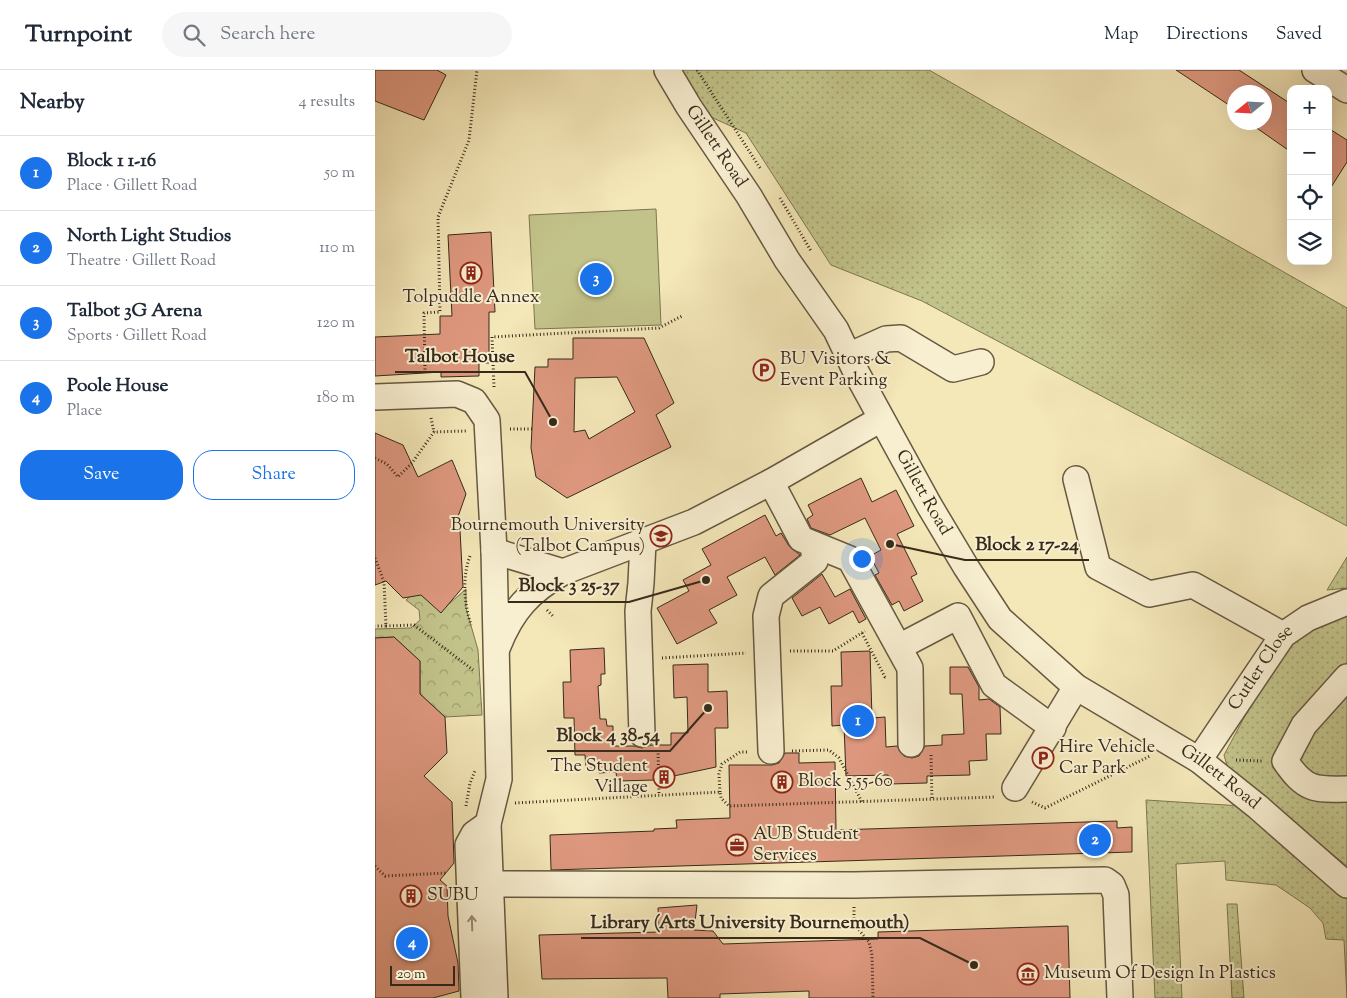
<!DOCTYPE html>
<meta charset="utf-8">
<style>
body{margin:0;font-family:"Sorts Mill Goudy",serif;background:#f6f6f7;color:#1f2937}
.controls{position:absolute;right:15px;top:15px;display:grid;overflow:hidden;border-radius:10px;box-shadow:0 5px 20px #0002}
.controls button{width:45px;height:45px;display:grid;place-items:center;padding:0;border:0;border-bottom:1px solid #e0e1e3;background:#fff;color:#1f2937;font:25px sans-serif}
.compass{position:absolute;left:852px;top:15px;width:45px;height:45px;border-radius:50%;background:#fff;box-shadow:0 5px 20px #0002;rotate:252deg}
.scale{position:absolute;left:15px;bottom:12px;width:65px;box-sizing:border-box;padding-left:5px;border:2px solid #362a1a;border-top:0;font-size:14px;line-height:18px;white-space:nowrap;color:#362a1a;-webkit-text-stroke:4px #f8efd1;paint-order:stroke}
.you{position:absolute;left:486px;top:488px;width:18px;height:18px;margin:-12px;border:4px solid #fff;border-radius:50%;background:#1a73e8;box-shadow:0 0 0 8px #1a73e833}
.badge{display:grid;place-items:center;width:32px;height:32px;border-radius:50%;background:#1a73e8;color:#fff;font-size:16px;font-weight:700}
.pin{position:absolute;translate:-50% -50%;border:2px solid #fff;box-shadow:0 1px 5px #0006}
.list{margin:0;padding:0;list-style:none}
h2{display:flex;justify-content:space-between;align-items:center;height:65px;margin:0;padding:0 20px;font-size:21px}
h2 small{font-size:16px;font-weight:400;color:#747a83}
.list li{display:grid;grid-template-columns:32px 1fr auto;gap:15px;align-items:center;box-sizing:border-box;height:75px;padding:0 20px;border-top:1px solid #e0e1e3}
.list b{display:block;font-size:19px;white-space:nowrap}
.list p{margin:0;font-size:16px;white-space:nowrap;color:#747a83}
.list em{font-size:16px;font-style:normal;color:#747a83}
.actions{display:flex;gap:10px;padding:15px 20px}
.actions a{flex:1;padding:11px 0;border:1px solid #1a73e8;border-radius:20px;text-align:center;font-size:18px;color:#1a73e8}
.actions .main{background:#1a73e8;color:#fff}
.icon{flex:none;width:28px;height:28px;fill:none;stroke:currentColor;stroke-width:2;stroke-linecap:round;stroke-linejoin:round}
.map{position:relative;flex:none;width:972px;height:928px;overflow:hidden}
header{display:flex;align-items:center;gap:30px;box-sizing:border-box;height:70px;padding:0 25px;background:#fff;border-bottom:1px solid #e0e1e3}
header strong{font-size:24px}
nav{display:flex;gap:28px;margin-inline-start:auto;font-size:18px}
.search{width:350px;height:45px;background:#f6f6f7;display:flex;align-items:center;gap:12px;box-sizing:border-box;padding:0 18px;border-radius:28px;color:#747a83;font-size:19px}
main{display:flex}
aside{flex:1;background:#fff}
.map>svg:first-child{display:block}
</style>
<header>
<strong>Turnpoint</strong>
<div class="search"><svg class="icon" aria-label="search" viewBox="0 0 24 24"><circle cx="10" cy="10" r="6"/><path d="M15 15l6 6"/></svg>Search here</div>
<nav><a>Map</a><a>Directions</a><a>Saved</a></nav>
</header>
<main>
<aside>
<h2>Nearby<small>4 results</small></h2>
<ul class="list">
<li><span class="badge">1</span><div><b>Block 1 1-16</b><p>Place · Gillett Road</p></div><em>50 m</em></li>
<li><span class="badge">2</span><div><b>North Light Studios</b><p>Theatre · Gillett Road</p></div><em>110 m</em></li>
<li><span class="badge">3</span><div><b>Talbot 3G Arena</b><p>Sports · Gillett Road</p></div><em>120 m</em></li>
<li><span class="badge">4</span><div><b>Poole House</b><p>Place</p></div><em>180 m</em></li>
</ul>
<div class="actions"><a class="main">Save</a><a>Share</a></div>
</aside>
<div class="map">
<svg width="972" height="928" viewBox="0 0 972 928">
<defs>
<pattern id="grass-dots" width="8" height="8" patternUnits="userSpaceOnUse" patternTransform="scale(1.25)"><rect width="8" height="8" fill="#c2c38a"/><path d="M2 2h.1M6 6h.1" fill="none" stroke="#9e9f70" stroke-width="1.8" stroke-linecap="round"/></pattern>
<pattern id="park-crowns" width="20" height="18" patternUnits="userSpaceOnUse" patternTransform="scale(1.25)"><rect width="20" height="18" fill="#c2c38a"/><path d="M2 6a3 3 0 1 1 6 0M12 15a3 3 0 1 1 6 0" fill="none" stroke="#9e9f70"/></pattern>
</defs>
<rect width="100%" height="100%" fill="#f4e7b8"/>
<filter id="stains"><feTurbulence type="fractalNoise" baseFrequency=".004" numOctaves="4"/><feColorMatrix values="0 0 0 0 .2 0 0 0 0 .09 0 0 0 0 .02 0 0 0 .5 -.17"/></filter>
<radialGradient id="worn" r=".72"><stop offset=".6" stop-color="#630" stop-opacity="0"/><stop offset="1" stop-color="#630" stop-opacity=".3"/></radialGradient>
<g fill="url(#grass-dots)" stroke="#7c7652">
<path d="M292,0H554L972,238V456L547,231L456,195L371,63L314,37Z"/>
<path d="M972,487V518L952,520Z"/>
<path d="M972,539V796L853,699L849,685L870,646L916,573L931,560Z"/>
<path d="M771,730L883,737L972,815V928L969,870L951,869L948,853L935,838L901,815L851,810L850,791L801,794L807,928H780Z"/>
<path d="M852,834H862L869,928H857Z"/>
</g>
<path fill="url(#park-crowns)" stroke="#7c7652" d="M91,519V538L103,580L107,645L70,647L45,624V591L19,567L0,568V559L36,558L45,550L44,540L31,530L41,521L66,541Z"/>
<path fill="#c2c38a" stroke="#7c7652" d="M281,139L286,255L160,259L154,145Z"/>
<g fill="#de987f" stroke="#362a1a" fill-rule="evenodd">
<path d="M0,0H62L71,5L49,50L0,31Z"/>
<path d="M801,0H864L916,34V82L873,52H890V22H860V39Z"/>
<path d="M953,58L972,70V92L953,122Z"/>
<path d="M116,162L120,242H114V293H104V306L66,307V302L0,306V267L65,264V246H77L73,165Z"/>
<path d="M198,268H269L299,333L281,345L296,377L192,428L161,407L156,378L160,297H173V289H198ZM242,307L260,342L214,369L210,360L199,362L200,308Z"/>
<path d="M0,363L28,375L43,407L77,390L91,424L79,458L85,460L88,517L66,543L46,525L28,528L11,511L0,515Z"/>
<path d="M486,408L497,432L521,420L539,456L522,464L542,504L536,507L548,531L529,541L524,531L517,535L500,505L504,503L495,486L506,480L490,448L455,465L436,458L432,449L438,445L433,435Z"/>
<path d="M390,445L401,466L406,463L414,476L425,485L400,505L390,487L352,507L362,525L334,540L342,553L302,574L282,538L314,521L308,510L336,495L327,479Z"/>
<path d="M447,504L460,527L475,519L491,549L484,553L478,541L454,554L445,537L427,546L417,528Z"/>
<path d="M19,567L45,591V624L70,647L72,683L49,706L77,732L79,793L65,810L72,816L73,846L83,893L84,921L58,928H0V568Z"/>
<path d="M229,578L230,604H226V615L223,616L225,649H231L232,656H238V676H259L267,678L276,675H296V663H313L312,627L299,628L298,595L333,594V622L352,621L353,658H340L341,697L280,710L242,711L241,702L224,703V698L211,699L210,685H200L199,648H189L188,612H196L195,580Z"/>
<path d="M495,581L497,648L510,647L511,677L522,676L529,686L537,688L544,686L550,676L567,675V665L589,664L587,624H575V597H593L604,617V630L614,629L625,637L626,664H611L612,690L594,691L595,705L552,706V713L514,714L513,705L471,706L469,655L457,656L456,616H467L466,582Z"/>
<path d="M410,683H424V693L460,692L461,760L742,751V758L757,757V782L176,800L175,765L279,761V759L302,758L301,750L355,748L354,695H397L404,693Z"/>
<path d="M322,835L319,860L338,861L348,874L503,869V862L693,856L695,928H434V921L345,924V928H293L292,908L167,909L164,865L284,862L283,838Z"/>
</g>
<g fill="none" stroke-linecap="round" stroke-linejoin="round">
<g stroke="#665942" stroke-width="28">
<g id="minor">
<path id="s1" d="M292,0L314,37L374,126L412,190L461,260L480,300L554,435L591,497L625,549L701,617L824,690L883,737L972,815"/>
<path d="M940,0L972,20"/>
<path d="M473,286L511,269L526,268L578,299L606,292"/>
<path d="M0,327L82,324L99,331L112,350L119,481L124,709L113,754L120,928"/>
<path d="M701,409L723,497L774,524L818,515L908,565"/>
<path d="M396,412L426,469L475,489L535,598L536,674"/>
<path d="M119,481L188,502"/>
<path d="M123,576C137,540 155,521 188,502L319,452L396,412L506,349"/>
<path d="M524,577L583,546L619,615L678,658"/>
<path d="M972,607L929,655L910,691C930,720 939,720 972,719"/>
<path d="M267,664L263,541L266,513L268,472"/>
<path d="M396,681L391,546L396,526L440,491L438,474"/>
<path id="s2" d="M824,690L908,565L933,548L972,532"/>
<path d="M640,718L701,617"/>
<path d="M117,814L479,815L730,810L737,815L741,825L745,928"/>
<path d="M99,928L93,775L99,764L113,754"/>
</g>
</g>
<g stroke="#362a1a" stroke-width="3" stroke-dasharray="1 2.5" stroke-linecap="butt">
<path d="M322,0L385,98"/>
<path d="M405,128L436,181"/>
<path d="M50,303L49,243L65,242L63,147L94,70L102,0"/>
<path d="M119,317L117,267L284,258L307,246"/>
<path d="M56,348L59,362"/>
<path d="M135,359H157"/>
<path d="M0,388L12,394L23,407L37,393L59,362L91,361"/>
<path d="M95,486C87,507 89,533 96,555"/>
<path d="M0,488L9,512L11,556H0"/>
<path d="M172,540L179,547"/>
<path d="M11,556L39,555L98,600"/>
<path d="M487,563L510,607H512"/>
<path d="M415,581H458L490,561"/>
<path d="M287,588L371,583"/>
<path d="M283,680L284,724"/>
<path d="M417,681L454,680L464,688L487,732"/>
<path d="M556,685L557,730"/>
<path d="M861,690L887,691"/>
<path d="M345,722L344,704L347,694L365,682H373"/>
<path d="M657,732L670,738L775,686"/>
<path d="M140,733L345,722L346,728L354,736L619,727"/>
<path d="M91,736L95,713L100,701"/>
<path d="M0,796L10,806L71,803"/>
<path d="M479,837V854L494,872L497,885L498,928"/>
</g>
<use href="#minor" stroke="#f8efd1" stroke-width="25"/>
</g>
<defs><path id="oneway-shaft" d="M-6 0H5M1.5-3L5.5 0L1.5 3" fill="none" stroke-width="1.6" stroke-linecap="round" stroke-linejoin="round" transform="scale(1.25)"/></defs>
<use stroke="#978c76" href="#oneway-shaft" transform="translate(97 853) rotate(-92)"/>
<defs>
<g id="building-ring" transform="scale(1.125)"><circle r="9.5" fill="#f8efd1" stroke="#8f2418" stroke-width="1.5"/><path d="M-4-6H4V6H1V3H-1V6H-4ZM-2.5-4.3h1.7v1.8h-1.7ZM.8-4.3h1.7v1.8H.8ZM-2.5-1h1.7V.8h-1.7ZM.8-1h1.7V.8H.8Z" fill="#8f2418"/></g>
<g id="parking-ring" transform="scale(1.125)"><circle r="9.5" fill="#f8efd1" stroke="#8f2418" stroke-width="1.5"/><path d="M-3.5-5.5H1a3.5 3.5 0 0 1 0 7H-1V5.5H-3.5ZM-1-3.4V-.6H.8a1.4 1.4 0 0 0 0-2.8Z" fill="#8f2418"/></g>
<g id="university-ring" transform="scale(1.125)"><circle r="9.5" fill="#f8efd1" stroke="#8f2418" stroke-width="1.5"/><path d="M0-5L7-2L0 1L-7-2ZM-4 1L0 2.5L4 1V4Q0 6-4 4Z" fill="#8f2418"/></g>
<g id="office-ring" transform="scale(1.125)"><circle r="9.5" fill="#f8efd1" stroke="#8f2418" stroke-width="1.5"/><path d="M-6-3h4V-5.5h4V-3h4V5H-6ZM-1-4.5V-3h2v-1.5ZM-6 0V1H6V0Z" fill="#8f2418"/></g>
<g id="museum-ring" transform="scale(1.125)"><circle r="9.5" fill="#f8efd1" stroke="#8f2418" stroke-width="1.5"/><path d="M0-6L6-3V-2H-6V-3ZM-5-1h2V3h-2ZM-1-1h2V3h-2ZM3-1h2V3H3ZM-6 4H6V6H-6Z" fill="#8f2418"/></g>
</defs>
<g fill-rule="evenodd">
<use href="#building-ring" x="96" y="203"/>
<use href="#parking-ring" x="389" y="300"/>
<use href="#university-ring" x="286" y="466"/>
<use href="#parking-ring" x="668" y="688"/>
<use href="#building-ring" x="289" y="707"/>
<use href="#building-ring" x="407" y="712"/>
<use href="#office-ring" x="362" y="775"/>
<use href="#building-ring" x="36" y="826"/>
<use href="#museum-ring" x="653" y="904"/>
</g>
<g text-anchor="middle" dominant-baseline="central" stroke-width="4" stroke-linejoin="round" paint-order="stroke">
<g font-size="18" fill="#362a1a" stroke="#f8efd1">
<text stroke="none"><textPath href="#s1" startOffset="91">Gillett Road</textPath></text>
<text stroke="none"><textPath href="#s1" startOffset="495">Gillett Road</textPath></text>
<text stroke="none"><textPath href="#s2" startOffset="111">Cutler Close</textPath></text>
<text stroke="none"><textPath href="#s1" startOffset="915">Gillett Road</textPath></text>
</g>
<g font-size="18" fill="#362a1a" stroke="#f8efd1" text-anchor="start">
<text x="96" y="228" text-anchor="middle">Tolpuddle Annex</text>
<text x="405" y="290">BU Visitors &amp;<tspan x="405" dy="21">Event Parking</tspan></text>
<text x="270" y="456" text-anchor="end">Bournemouth University<tspan x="270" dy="21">(Talbot Campus)</tspan></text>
<text x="684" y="678">Hire Vehicle<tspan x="684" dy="21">Car Park</tspan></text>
<text x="273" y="697" text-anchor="end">The Student<tspan x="273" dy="21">Village</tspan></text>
<text x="423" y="712">Block 5 55-60</text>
<text x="378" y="765">AUB Student<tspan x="378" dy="21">Services</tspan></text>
<text x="52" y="826">SUBU</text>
<text x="669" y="904">Museum Of Design In Plastics</text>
</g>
</g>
<path fill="none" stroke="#362a1a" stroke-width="2" d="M178 352L150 302H20M515 474L590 490H714M331 510L254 532H133M333 638L295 681H172M599 895L545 868H206"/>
<g fill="#362a1a" stroke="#f8efd1" stroke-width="2">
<circle cx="178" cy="352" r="5"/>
<circle cx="515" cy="474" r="5"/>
<circle cx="331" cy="510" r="5"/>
<circle cx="333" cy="638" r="5"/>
<circle cx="599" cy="895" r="5"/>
</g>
<g font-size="19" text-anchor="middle" font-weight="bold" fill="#362a1a" stroke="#f8efd1" stroke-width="4" stroke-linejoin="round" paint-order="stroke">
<text x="85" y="292">Talbot House</text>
<text x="652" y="480">Block 2 17-24</text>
<text x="194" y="521">Block 3 25-37</text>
<text x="233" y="671">Block 4 38-54</text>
<text x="375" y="858">Library (Arts University Bournemouth)</text>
</g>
<rect width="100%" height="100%" filter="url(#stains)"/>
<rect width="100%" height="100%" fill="url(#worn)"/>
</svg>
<div class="controls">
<button>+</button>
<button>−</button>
<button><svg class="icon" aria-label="locate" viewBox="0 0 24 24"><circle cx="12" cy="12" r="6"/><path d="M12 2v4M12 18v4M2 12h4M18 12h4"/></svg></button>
<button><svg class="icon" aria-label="layers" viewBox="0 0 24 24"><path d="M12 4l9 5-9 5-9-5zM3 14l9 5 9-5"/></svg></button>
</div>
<svg class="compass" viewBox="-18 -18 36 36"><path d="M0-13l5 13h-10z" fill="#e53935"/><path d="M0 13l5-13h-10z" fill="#747a83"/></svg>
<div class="scale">20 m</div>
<div class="you"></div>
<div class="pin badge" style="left:483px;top:651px">1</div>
<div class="pin badge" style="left:720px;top:770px">2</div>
<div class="pin badge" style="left:221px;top:209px">3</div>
<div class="pin badge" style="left:37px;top:873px">4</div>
</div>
</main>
